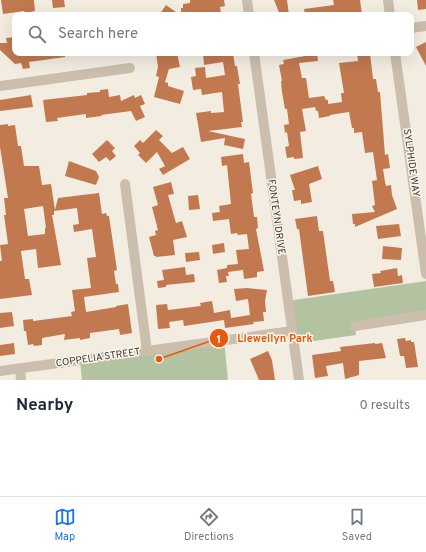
<!DOCTYPE html>
<style>
body{margin:0;font-family:Overpass,sans-serif;background:#f2f2f3;color:#1f2937}
.list{margin:0;padding:0;list-style:none}
h2{display:flex;justify-content:space-between;align-items:center;height:52px;margin:0;padding:0 16px;font-size:17px}
h2 small{font-size:13px;font-weight:400;color:#747a83}
.icon{flex:none;width:22px;height:22px;fill:none;stroke:currentColor;stroke-width:2;stroke-linecap:round;stroke-linejoin:round}
.map{position:relative;flex:none;width:426px;height:380px;overflow:hidden}
.search{position:absolute;background:#fff;box-shadow:0 4px 16px #0002;left:12px;right:12px;top:12px;height:44px;display:flex;align-items:center;gap:10px;box-sizing:border-box;padding:0 14px;border-radius:8px;color:#747a83;font-size:15px}
.sheet{height:116px;background:#fff}
nav{display:flex;justify-content:space-around;align-items:center;box-sizing:border-box;height:56px;border-top:1px solid #e0e1e3;background:#fff;font-size:11px;color:#747a83}
nav a{display:grid;justify-items:center;gap:2px}
nav .on{color:#1a73e8}
.map>svg:first-child{display:block}
</style>
<div class="map">
<svg width="426" height="380" viewBox="0 0 426 380">
<rect width="100%" height="100%" fill="#f3ede1"/>
<g fill="#b3c2a1">
<path d="M426,281V315L355,326L356,335L293,344L287,301Z"/>
<path d="M224,340L228,380H82L80,361Z"/>
</g>
<g fill="#c27950" fill-rule="evenodd">
<path d="M1,0H34L35,11L25,13L24,11L3,14Z"/>
<path d="M52,0H64L65,7L53,8Z"/>
<path d="M190,0H224L225,6L220,7L221,14L210,15V13L181,15V8H183V4L190,3Z"/>
<path d="M274,0H287L289,15H280Z"/>
<path d="M333,0H360L362,15H334V12L315,15H305L304,9L334,5Z"/>
<path d="M417,0H426V9L418,10Z"/>
<path d="M166,5L180,15H159Z"/>
<path d="M15,37V53H65V57L29,62L30,68L23,69L21,63L15,64L0,50V43H7L6,38Z"/>
<path d="M426,42V66L416,47Z"/>
<path d="M156,53H177L180,67L169,69L165,82L168,83V86L184,91L180,104L154,97L159,77L156,76L158,67Z"/>
<path d="M203,53H233L235,66H237L240,84H238L243,122H241L242,127L208,131L245,139L243,149L224,145L225,138L201,142L196,113L211,111V113L224,112L222,92L202,95L201,89L193,90L191,77L196,76L195,68L205,67L206,78L225,75L223,62L204,65Z"/>
<path d="M317,53L318,61L299,63L302,78H306L309,98L324,96L326,100H328V104L342,102L341,93H344L339,63L358,61L357,53H370L373,79H376L378,92H380L385,155L388,154L390,168L383,169L385,182L386,186L391,185L392,195L397,209L355,227V224H353L352,214L375,212L372,206L375,205L372,181L377,180L373,152L365,153L362,132L354,133V128H352L349,112L330,115V116L319,118L318,111H316L315,107L302,109L306,131L300,132L303,158L294,159V157L287,158L285,147L289,146L287,132L285,133L284,125L289,124L287,109H285L282,92L281,81H282L279,65L284,64L283,60L305,56V54Z"/>
<path d="M108,89L109,97L120,95L121,101L134,95L135,98L141,95L145,104L140,106L145,117L136,121L131,111L101,115L102,116L86,118V114L57,118L58,121L46,122L43,100L87,95V93L100,92V90Z"/>
<path d="M31,95L33,107L0,111V100Z"/>
<path d="M8,124V126L15,125L18,146H21L24,166H39L42,185L51,184L55,210L58,198L99,193L102,214L106,213L107,216H109L117,270L114,271L116,284H118L119,292L84,297L86,312L116,307V306L128,304L132,333L120,335L119,329L90,333V338L80,340V338L64,340L65,334L42,338V345L34,346L33,344L28,345L26,331H24L23,320L33,319V321L72,316L71,312L75,311L72,290L91,288L87,258L96,257L92,229L74,232L73,225L79,224L77,208L54,211V215H52L61,265L38,268L36,249L21,251L25,279H29L32,295L0,299V261H2L0,245L8,244L4,215H6L4,198H8L0,147V125ZM43,206L46,228H45V234L28,236L24,209Z"/>
<path d="M156,130L163,136L159,140L172,153L183,147L190,159L163,175L159,169L165,166L157,152L146,163L138,155L140,153L134,146L140,140L143,143Z"/>
<path d="M107,140L115,148L112,151L116,156L110,161L106,157L99,162L92,154Z"/>
<path d="M243,154L244,163L249,162L253,193L251,194L254,217H257L258,228L256,229L264,271L257,272V277L244,279L243,270L228,272L229,276H226L227,282L219,283L217,270L227,268V265L238,264L236,250L249,249L247,234L238,235L237,233L231,234L229,219L213,221L212,213L220,212L219,206L231,204L227,165L222,166L221,157Z"/>
<path d="M69,161L96,171L99,177L96,185L65,176Z"/>
<path d="M318,166L322,179L309,184L312,202L301,204V200L294,201L292,190H295L290,175Z"/>
<path d="M171,182L174,194L168,195L176,223L182,221L187,237L173,240L175,255L156,257V256H154L149,237L156,235L155,231L158,230L152,207L158,205L153,187Z"/>
<path d="M198,195L200,209L189,210L188,196Z"/>
<path d="M317,216L319,231H323L330,281H333L335,292L308,296L299,229H297L295,219Z"/>
<path d="M399,224L401,236L378,239L376,226Z"/>
<path d="M224,243L225,252L213,254L212,245Z"/>
<path d="M383,246L402,248L401,260L382,259Z"/>
<path d="M199,252L200,260L186,262L185,253Z"/>
<path d="M185,267L186,275L194,274L195,282L166,285V287L158,288L157,281L164,280L162,270Z"/>
<path d="M397,268L398,276L402,275L403,283L374,287L372,274L381,273L380,271Z"/>
<path d="M247,288L267,290L265,301L266,312H263L264,321L253,322L254,324L225,328L224,320L184,326L183,320L169,322L170,328L158,329L156,305L167,304L168,310L201,306L200,303L212,301L214,313L230,310L231,318L250,315L248,299L236,301L234,289Z"/>
<path d="M12,312L14,326L0,328V313Z"/>
<path d="M405,338L406,341L411,340V342H414L418,367L406,368L404,356H400L397,339Z"/>
<path d="M14,343L15,354L0,356V345Z"/>
<path d="M375,343V344L382,343L386,358L359,361V375L345,379L343,363L326,366L328,376L315,378L312,355L341,351L340,347Z"/>
<path d="M268,351L272,360L275,380H259L250,359Z"/>
</g>
<g fill="none" stroke-linecap="round" stroke-linejoin="round">
<g stroke="#cbbead" stroke-width="10">
<path d="M247,0L249,15"/>
<path d="M388,0L390,15"/>
<path d="M411,28L426,26"/>
<path d="M254,53L299,380"/>
<path d="M395,53L426,274"/>
<path d="M0,86L130,68"/>
<path d="M125,184L147,351"/>
<path d="M355,326L426,315"/>
<path d="M20,369L21,380"/>
<path d="M0,371L292,331"/>
</g>
</g>
<g text-anchor="middle" dominant-baseline="central" stroke-width="3" stroke-linejoin="round" paint-order="stroke">
<g font-size="10" fill="#3a322b" stroke="#faf6ee">
<text transform="translate(411 163) rotate(82)">SYLPHIDE WAY</text>
<text transform="translate(276 217) rotate(82)">FONTEYN DRIVE</text>
<text transform="translate(98 358) rotate(-8)">COPPELIA STREET</text>
</g>
</g>
<path fill="none" stroke="#e8590c" stroke-width="1.5" d="M159 359L219 338"/>
<g fill="#e8590c" stroke="#faf6ee" stroke-width="1.5">
<circle cx="159" cy="359" r="4"/>
<circle cx="219" cy="338" r="10"/>
</g>
<g font-size="12" text-anchor="middle" font-weight="bold" fill="#fff">
<text x="219" y="343">1</text>
</g>
<g font-size="11" text-anchor="middle" font-weight="bold" fill="#e8590c" stroke="#faf6ee" stroke-width="3" stroke-linejoin="round" paint-order="stroke">
<text x="275" y="342">Llewellyn Park</text>
</g>
</svg>
<div class="search"><svg class="icon" aria-label="search" viewBox="0 0 24 24"><circle cx="10" cy="10" r="6"/><path d="M15 15l6 6"/></svg>Search here</div>
</div>
<section class="sheet">
<h2>Nearby<small>0 results</small></h2>
<ul class="list">
</ul>
</section>
<nav>
<a class="on"><svg class="icon" aria-label="map" viewBox="0 0 24 24"><path d="M3 6l6-2 6 2 6-2v14l-6 2-6-2-6 2zM9 4v14M15 6v14"/></svg>Map</a>
<a><svg class="icon" aria-label="directions" viewBox="0 0 24 24"><path d="M12 3l9 9-9 9-9-9zM9 14v-3h6M13 9l2 2-2 2"/></svg>Directions</a>
<a><svg class="icon" aria-label="saved" viewBox="0 0 24 24"><path d="M7 4h10v16l-5-4-5 4z"/></svg>Saved</a>
</nav>
